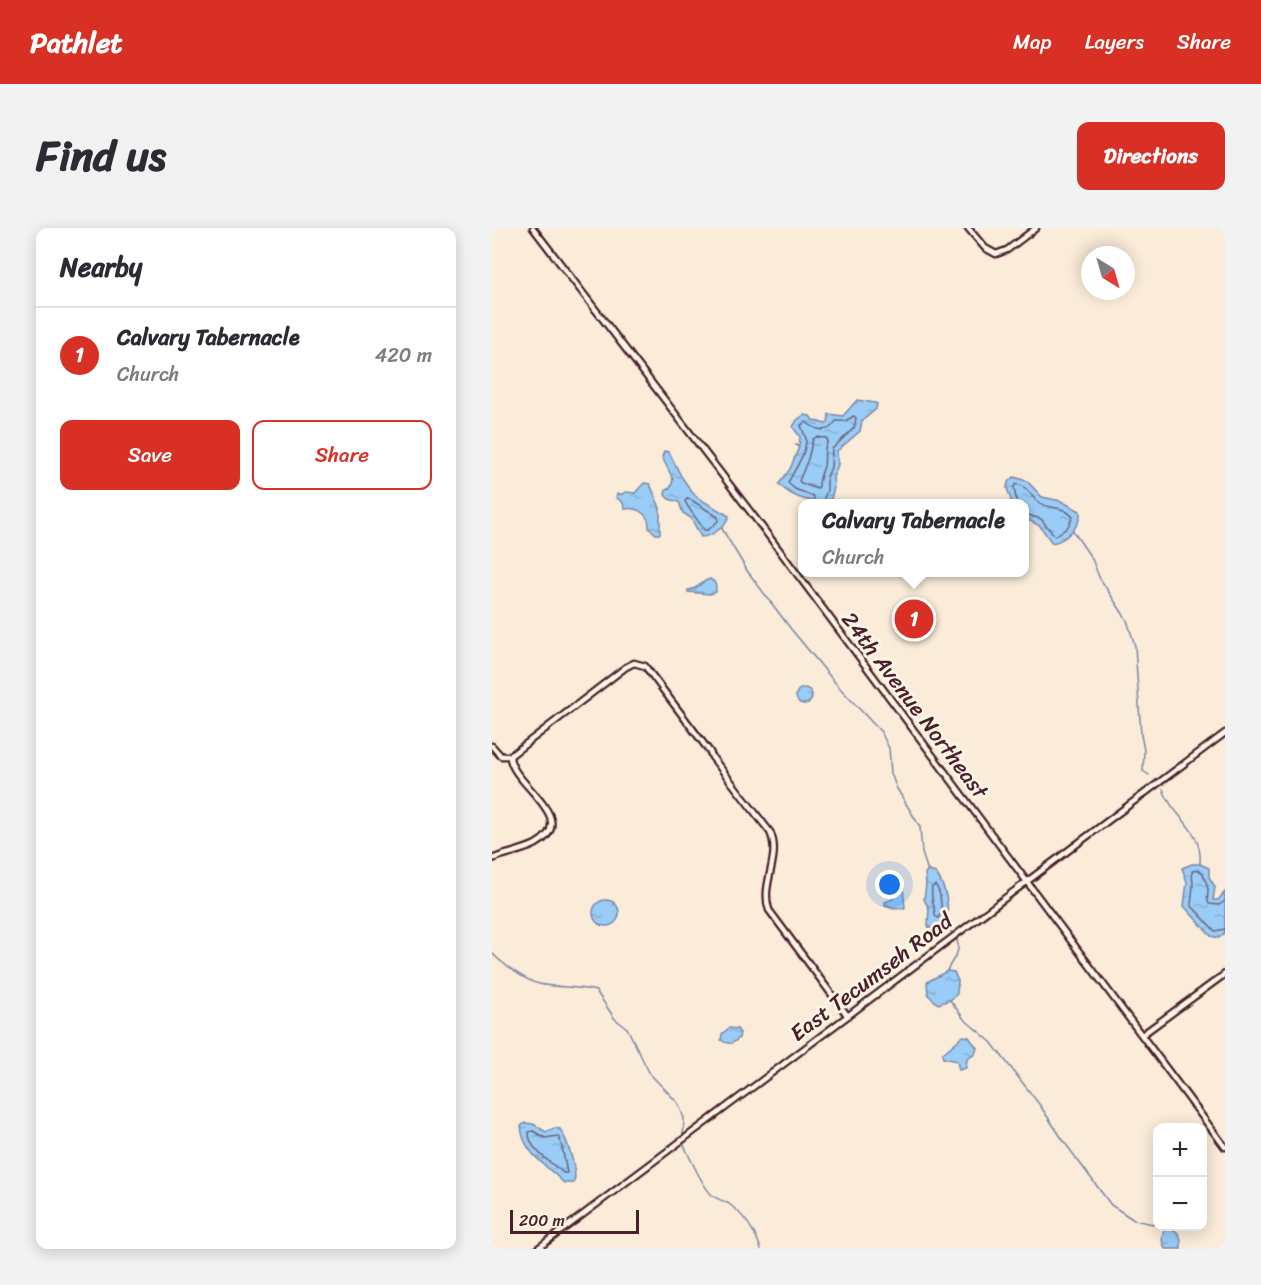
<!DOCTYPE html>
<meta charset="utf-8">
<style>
body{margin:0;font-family:Sriracha,sans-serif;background:#f2f2f3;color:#2b2b33}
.controls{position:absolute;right:18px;bottom:18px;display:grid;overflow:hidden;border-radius:12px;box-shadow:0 3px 15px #0003}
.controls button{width:54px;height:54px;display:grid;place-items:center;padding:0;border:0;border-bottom:2px solid #e1e1e2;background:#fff;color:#2b2b33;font:30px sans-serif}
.compass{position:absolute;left:589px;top:18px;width:54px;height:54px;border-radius:50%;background:#fff;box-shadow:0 3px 15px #0003;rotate:143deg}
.scale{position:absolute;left:18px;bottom:15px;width:129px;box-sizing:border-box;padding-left:6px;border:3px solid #4a1f2b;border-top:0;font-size:16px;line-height:21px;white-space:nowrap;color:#4a1f2b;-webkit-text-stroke:4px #fcf5e5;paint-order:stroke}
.you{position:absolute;left:398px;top:657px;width:21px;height:21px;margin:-15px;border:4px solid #fff;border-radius:50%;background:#1a73e8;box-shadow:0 0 0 9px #1a73e833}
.badge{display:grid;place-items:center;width:39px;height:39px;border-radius:50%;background:#d93025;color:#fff;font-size:20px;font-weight:700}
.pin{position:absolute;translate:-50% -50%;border:3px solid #fff;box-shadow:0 2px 6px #0006}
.popup{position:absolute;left:306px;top:271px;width:231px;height:78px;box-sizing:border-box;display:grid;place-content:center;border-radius:12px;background:#fff;filter:drop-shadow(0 2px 4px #0005);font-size:20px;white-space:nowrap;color:#7c7c81}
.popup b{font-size:22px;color:#2b2b33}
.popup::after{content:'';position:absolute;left:50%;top:100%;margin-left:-12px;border:12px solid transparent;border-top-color:#fff}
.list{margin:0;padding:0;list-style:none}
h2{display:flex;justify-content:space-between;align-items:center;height:78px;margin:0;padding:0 24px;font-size:26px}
h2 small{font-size:20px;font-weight:400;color:#7c7c81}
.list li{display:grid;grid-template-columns:39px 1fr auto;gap:18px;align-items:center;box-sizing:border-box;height:96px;padding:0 24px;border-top:2px solid #e1e1e2}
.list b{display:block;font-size:22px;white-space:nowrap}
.list p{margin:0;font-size:20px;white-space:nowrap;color:#7c7c81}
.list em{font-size:20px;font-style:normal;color:#7c7c81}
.actions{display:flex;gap:12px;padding:18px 24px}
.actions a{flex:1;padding:14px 0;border:2px solid #d93025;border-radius:12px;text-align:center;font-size:21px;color:#d93025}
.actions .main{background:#d93025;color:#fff}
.map{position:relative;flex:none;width:733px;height:1021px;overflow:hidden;border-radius:12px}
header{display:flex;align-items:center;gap:36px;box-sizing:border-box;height:84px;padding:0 30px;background:#d93025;color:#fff}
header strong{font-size:28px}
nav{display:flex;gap:33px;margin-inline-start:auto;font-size:21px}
.intro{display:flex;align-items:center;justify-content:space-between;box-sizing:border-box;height:144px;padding:0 36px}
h1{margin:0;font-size:42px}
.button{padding:15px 27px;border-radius:12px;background:#d93025;color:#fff;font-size:21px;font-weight:700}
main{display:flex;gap:36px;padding:0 36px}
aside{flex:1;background:#fff;border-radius:12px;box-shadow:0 3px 15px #0003}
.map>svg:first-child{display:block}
</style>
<header>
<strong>Pathlet</strong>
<nav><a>Map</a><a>Layers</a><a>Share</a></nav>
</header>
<div class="intro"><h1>Find us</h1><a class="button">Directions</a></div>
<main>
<aside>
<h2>Nearby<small></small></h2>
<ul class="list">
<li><span class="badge">1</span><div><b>Calvary Tabernacle</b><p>Church</p></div><em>420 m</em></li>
</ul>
<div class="actions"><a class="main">Save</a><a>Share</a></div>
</aside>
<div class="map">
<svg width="733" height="1021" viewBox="0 0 733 1021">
<defs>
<pattern id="water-ripples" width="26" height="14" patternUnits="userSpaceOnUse" patternTransform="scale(1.5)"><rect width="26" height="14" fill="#99ccf6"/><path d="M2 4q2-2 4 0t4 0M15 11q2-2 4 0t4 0" fill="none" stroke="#85afd3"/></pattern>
</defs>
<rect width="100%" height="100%" fill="#faecd8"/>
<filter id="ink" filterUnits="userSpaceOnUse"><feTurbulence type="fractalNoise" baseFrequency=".0167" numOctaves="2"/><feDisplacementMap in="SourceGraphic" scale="12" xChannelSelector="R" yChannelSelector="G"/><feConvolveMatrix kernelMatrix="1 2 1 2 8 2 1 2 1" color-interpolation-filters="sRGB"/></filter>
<g filter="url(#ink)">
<g fill="url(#water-ripples)" stroke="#7987a5" stroke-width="1.5">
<path d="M365,172L383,175L385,176L384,181L370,193L368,203L345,223L346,237L341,250L342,260L339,271C322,278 299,269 287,256L298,241L307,219L303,217H307L308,209L301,199L305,192L312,187L318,188L321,192L333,196L336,195L337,186L351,188Z"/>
<path d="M172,223L177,224L189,248L200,264L206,270L237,288C235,298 219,309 209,309L199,290L191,285L187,274L177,271L173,267L174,262L179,259L181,251L170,229Z"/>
<path d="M522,249L535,253L550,269L569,273L588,283C590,297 573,313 560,315L548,298L534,291L533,276L520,275L515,260L516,254Z"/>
<path d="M152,255L158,256L168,280V306H164L157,300C158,286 145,279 133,281L131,275L124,269L125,266H130L134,264L143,265Z"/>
<path d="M218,351C224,354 224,357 224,364L218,366L196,364V362C206,362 209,353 218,351Z"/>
<circle cx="312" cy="468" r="8"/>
<path d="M700,636H708L717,640V649L723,659L721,672H726L733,664V704L727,710L719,708L692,678L695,654L690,640Z"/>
<path d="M436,643L444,645C453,659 460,680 452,695L437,701L436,696L437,681L432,671L434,657L433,645Z"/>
<path d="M403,656L411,659L413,680H402L393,677V674L401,671Z"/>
<circle cx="114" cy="685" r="13"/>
<path d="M455,743L462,744L466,753L465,766L458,772L446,776L436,767L435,754Z"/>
<path d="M237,800L245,801L248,805L247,810C241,816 236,817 229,812L230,806Z"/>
<path d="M471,808L477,809L485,820L483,826L475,831L474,840L467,842L465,833L451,830L450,826Z"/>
<path d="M33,895L41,896L54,904L62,900L68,901C75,912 86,942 82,955H72C54,936 31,926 29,898Z"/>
<path d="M672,999C686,1000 690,1008 689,1021H673L670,1012Z"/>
</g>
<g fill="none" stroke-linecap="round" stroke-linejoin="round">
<g stroke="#6a647c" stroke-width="1.5">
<path d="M324,209L334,210L336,213C330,223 334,228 332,238C330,245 327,250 327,258L325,261L309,255L307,253L316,231L321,211Z"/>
<path d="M196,270L226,289V293L216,302H212C206,291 197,283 193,273Z"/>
<path d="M324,276L321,268L303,261L296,255C302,242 314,227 314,211C313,206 310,202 309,197L314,194C324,202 336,207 344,193H353L362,188L364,190L362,200L340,221L339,239L335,249V262L330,276"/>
<path d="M525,276L522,259L524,256C536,258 538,268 546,274C557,282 570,276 581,289L575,300L563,308L549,291L533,286"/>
<path d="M443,657C450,664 448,675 450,684L446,690L443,688C443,676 438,673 440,659Z"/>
<path d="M733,673L727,677L717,676C714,670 716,669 716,662C716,657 712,651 711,645L706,642L700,643L701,658L699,677L723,703L733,701"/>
<path d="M41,903L53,910L66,908L70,919L75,945H71C60,934 36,922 37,904Z"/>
</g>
<g stroke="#7987a5" stroke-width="1.5">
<path d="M229,299L256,344L299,401L346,458L389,504L397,520L399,545L404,559L428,599L430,625L436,643"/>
<path d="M581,303L600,331L607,349L635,392L643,418L649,507L652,522L651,543L657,547"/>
<path d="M671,561C681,590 711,600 708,636"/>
<path d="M453,696L461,706"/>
<path d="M0,725C9,735 34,753 47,756C66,760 85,758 104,763L123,791L135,800L158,846L186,875L192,890L191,910"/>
<path d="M455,743C459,731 471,725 464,710"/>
<path d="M458,772L472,791L499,814L547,876L573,915L619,977L642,992L666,997"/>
<path d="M191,915C196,926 212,961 221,968C225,971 232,973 237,976C252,987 263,1004 269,1021"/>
</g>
<g stroke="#4a1f2b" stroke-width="9">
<g id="minor">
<path d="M41,0L270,299L733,919"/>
<path d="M476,0L493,20L504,26L515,22L544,0"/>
<path d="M0,518L9,528H18C18,556 90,590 44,616C31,623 14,625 0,631"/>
<path d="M18,528L134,439L142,435L153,438L218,524L220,529L278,604C290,629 268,656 277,682L355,787"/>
<path d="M650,807L733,746"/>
<path d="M45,1021L733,505"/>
</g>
</g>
<use href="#minor" stroke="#fcf5e5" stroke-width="4.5"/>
</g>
</g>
<g text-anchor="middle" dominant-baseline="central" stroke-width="6" stroke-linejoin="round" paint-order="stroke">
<g font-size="22" fill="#4a1f2b" stroke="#fcf5e5">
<text transform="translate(423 477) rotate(53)">24th Avenue Northeast</text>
<text transform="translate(379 749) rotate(-37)">East Tecumseh Road</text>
</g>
</g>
</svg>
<div class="controls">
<button>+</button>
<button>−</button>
</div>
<svg class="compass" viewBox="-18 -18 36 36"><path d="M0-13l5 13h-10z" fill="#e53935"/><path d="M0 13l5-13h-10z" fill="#7c7c81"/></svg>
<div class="scale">200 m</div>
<div class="you"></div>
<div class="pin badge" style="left:422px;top:391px">1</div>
<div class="popup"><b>Calvary Tabernacle</b>Church</div>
</div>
</main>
